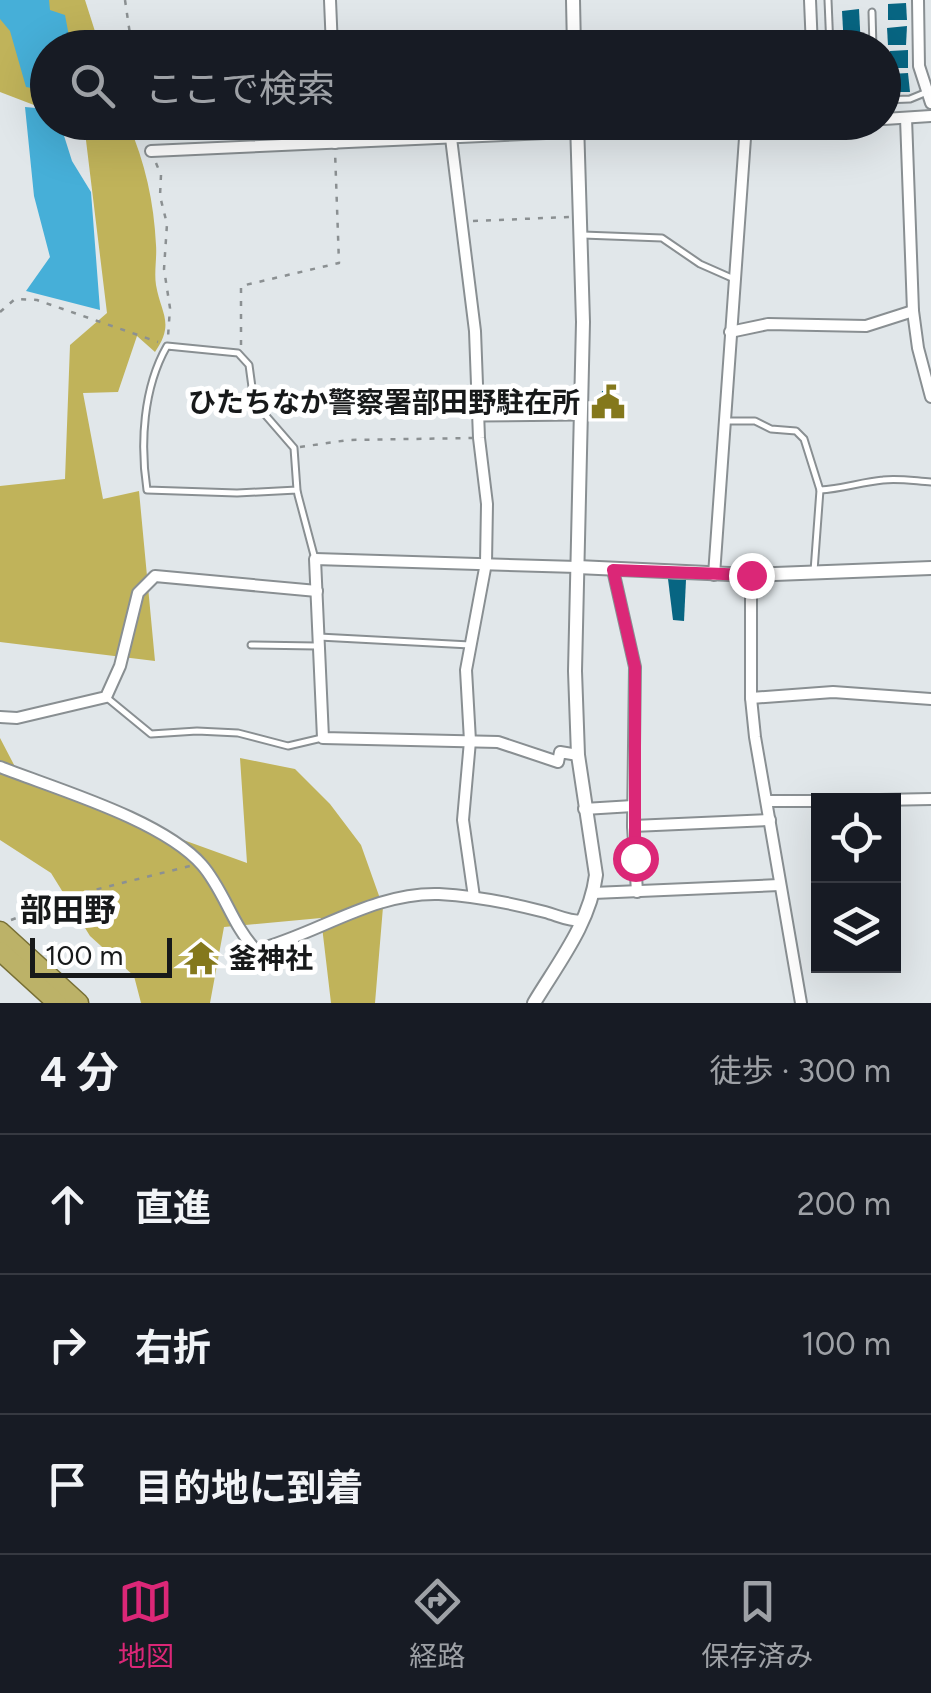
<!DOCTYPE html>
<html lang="ja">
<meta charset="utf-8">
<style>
body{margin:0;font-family:Figtree,"Noto Sans JP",sans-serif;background:#20242c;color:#f1f3f6}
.controls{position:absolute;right:30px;bottom:30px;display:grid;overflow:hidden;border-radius:0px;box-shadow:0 10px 40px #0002}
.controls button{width:90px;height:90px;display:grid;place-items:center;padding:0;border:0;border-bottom:2px solid #363941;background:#171b24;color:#f1f3f6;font:50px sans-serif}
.scale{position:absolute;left:30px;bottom:25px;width:142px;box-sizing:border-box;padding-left:10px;border:5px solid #17191a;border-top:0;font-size:28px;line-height:35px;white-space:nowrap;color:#17191a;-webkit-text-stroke:8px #fff;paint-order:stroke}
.stop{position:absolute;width:30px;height:30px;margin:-22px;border:8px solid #db2777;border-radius:50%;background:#fff}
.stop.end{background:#db2777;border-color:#fff;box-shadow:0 2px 10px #0008}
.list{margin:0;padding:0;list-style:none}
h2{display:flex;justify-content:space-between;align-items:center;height:130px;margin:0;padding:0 40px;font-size:42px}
h2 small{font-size:32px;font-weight:400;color:#9ea1a6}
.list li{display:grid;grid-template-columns:65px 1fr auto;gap:30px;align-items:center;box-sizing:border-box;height:140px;padding:0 40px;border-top:2px solid #363941}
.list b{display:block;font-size:38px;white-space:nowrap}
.list em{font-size:32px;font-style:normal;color:#9ea1a6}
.icon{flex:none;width:55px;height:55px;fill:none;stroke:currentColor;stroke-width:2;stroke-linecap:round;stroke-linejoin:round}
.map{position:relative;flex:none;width:931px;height:1003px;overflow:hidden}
.search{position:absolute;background:#171b24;box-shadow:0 10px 40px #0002;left:30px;right:30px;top:30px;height:110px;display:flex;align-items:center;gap:25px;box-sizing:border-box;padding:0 35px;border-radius:55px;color:#9ea1a6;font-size:38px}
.sheet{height:550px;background:#171b24}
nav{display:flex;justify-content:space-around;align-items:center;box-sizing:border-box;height:140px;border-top:2px solid #363941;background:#171b24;font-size:28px;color:#9ea1a6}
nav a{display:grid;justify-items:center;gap:5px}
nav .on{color:#db2777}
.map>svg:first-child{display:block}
</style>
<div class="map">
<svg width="931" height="1003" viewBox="0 0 931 1003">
<rect width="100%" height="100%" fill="#e1e7ea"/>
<g fill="#c0b35a">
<path d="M0,0H85L100,47L48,48L47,110L0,92Z"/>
<path d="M81,123H128C145,162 154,202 156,245C157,258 154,272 156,285C161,314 175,323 155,352L137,336L118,392L83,393L103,499L139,491L155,661L0,642V486L65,479L70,345L107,313L84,124Z"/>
<path d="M0,738L23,782L247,863L240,758L295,769L330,804L361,845L383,907L375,1003H331L321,918L224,927L210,1003H141L134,976L90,936L51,873L0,840Z"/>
</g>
<g fill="#46afd8">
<path d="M0,0H49L50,10L65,15L71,47L48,48L47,91L26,87L10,31L0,19Z"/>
<path d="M25,107L47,109L48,122L60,123L72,161L91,192L100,310L26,291L50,257L34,196Z"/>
</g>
<g fill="#076582">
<path d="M906,3L907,20H888V4Z"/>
<path d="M859,9L861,48H844L842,11Z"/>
<path d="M907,26L906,45H888L887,28Z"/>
<path d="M908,50V68H890V51Z"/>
<path d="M908,73L910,92H891V74Z"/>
<path d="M602,391H614V413H601Z"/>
<path d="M668,579L686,580L684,621L673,620Z"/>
</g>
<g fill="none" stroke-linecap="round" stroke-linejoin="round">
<g stroke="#898f92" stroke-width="9">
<g id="service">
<path d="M828,0L830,48"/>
<path d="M872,12L873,48"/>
<path d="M884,100L910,99L927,92"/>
<path d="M583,235L662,238L700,264L734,279"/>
<path d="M479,418L578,417"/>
<path d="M725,421H755L771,429L796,431L804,439L820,490C842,489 861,482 883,480C898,478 915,481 931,482"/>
<path d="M297,490L237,493L147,490C140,444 143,388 167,346L238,353L249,365L254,402L294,448L297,490L298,495L315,559"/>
<path d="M814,571L820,490"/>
<path d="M319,637L470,645"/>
<path d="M251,645L316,646"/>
<path d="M106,697L151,734L197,731L238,733L288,746L322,738"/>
</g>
</g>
<g stroke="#898f92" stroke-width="14">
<g id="minor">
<path d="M330,0L332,48"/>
<path d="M810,0L812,48"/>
<path d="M918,0L919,66L931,103"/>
<path d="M906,118L913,311L918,348L931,397"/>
<path d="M884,119L931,116"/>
<path d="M334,122L335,143"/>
<path d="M451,138L475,331L479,438L487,504L486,563L466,670L470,741L463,820L474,897"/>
<path d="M151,151L788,122"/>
<path d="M730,332L768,324L866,326L913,311"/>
<path d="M577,567L315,559L323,738L498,742L558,762L560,752L578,755"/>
<path d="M613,570L635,667L633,826L637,892"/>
<path d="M714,575L746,124"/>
<path d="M751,575V698L755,737L801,1003"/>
<path d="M751,698L833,692L931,699"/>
<path d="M0,717L17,718L106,697L120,666L138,593L155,576L317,591"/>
<path d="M0,767C56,789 163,820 202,865C224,890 233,927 256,950C318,934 373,892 439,894C475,896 511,903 545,912C559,916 568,921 582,921"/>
<path d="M768,801H818"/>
<path d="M827,801L931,799"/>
<path d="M584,809L633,806"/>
<path d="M633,826L770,820"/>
<path d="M593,893L779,885"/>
</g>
</g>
<g stroke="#898f92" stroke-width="16">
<g id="tertiary">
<path d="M573,0L574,48"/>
<path d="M577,567L751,575L931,568"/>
<path d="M534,1003C558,963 590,923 596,875L578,755L575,671L583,322L577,122"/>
</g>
</g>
<g stroke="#776f35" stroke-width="21">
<g id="trunk">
<path d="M0,931L79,1003"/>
<path d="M0,951L57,1003"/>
</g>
</g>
<g stroke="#8b9092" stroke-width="2.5" stroke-dasharray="5 8" stroke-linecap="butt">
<path d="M125,0L132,48"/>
<path d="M133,122L145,142"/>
<path d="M156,163L161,175L160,196L167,224L164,269L170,308L168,337"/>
<path d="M473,221L570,217"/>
<path d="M0,312L15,299L37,300L158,342"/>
<path d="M241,345V286L339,263L335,151"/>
<path d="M300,447L348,440L472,438"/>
<path d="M11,920L86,892L190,866"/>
</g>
<use href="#service" stroke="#fff" stroke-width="5"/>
<use href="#minor" stroke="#fff" stroke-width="10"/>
<use href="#tertiary" stroke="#fff" stroke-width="12"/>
<use href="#trunk" stroke="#bcb268" stroke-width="18"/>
</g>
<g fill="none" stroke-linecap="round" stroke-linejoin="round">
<path stroke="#db2777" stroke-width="12" d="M635,858V667L613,570L751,575"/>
</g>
<defs>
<g id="civic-bare" transform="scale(2.7)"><path d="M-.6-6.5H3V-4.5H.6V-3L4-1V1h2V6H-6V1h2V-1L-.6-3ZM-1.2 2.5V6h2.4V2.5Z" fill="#84781c" stroke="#fff" stroke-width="2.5" paint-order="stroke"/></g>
<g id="temple-bare" transform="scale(2.7)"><path d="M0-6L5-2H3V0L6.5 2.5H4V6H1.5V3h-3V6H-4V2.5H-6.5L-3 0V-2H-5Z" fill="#84781c" stroke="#fff" stroke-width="2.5" paint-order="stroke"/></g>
</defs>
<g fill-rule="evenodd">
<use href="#civic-bare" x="608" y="402"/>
<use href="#temple-bare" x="201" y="958"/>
</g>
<g text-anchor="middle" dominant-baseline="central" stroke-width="10" stroke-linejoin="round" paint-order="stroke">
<g font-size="28" font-weight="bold" fill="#17191a" stroke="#fff" text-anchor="end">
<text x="580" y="402">ひたちなか警察署部田野駐在所</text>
<text x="229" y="958" text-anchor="start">釜神社</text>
</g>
<g font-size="32" font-weight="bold" fill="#17191a" stroke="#fff">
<text x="68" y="910">部田野</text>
</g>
</g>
</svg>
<div class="controls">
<button><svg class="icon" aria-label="locate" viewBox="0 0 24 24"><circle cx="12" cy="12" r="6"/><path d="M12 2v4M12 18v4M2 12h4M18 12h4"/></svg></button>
<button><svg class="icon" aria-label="layers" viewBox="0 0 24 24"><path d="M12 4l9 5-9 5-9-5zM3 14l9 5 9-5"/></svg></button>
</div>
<div class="scale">100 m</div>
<div class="stop" style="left:635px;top:858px"></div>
<div class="stop end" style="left:751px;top:575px"></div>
<div class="search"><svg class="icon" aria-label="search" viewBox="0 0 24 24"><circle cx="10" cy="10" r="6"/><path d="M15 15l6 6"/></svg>ここで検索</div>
</div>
<section class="sheet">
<h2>4 分<small>徒歩 · 300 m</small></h2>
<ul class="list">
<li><svg class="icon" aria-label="ahead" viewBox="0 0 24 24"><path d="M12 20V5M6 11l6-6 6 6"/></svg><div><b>直進</b></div><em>200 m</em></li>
<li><svg class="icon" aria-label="right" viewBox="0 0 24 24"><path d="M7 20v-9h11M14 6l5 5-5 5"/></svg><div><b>右折</b></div><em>100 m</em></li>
<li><svg class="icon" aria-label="arrive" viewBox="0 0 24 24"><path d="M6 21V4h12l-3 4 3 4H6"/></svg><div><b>目的地に到着</b></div></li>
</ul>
</section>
<nav>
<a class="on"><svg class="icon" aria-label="map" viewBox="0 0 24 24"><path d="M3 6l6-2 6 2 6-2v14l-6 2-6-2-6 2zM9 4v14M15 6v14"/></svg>地図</a>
<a><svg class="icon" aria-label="directions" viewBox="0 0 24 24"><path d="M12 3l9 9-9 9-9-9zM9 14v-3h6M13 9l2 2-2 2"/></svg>経路</a>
<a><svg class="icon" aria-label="saved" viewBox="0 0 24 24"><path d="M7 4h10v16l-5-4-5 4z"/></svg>保存済み</a>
</nav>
